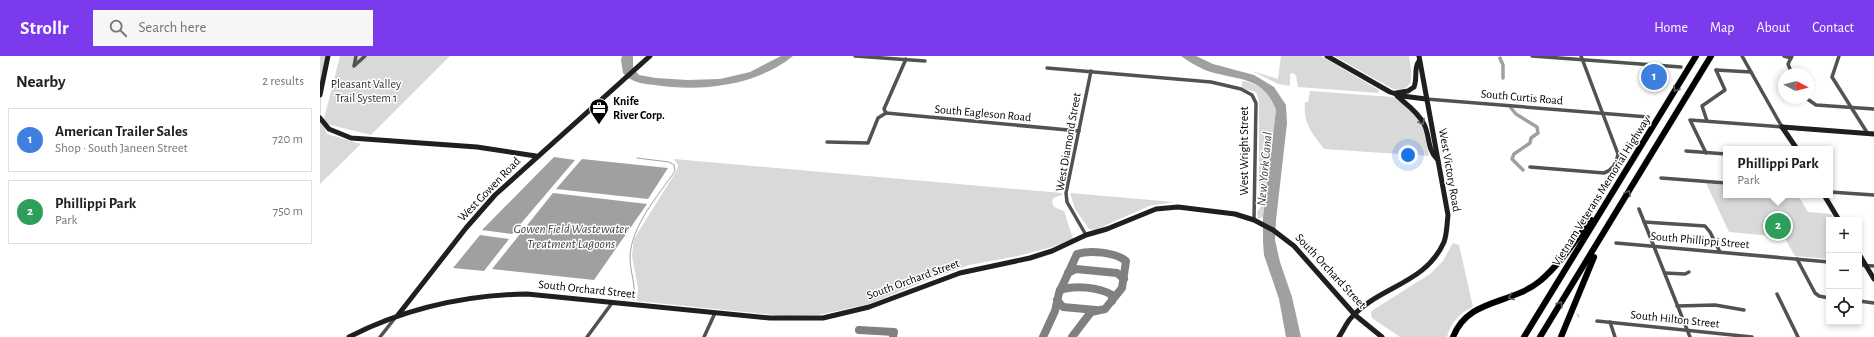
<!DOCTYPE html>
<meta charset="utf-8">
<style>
body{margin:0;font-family:"Alegreya Sans",sans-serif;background:#f6f6f6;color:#202124}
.controls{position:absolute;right:12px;bottom:12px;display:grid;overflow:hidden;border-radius:0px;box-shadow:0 2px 6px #0003}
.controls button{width:36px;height:36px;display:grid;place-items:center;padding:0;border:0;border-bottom:1px solid #e0e0e0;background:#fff;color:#202124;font:20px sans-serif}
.compass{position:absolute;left:1458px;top:12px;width:36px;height:36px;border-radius:50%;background:#fff;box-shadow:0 2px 6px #0003;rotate:97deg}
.you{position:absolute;left:1088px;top:99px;width:14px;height:14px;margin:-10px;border:3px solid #fff;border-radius:50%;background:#1a73e8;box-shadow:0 0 0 6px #1a73e833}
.badge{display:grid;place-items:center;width:26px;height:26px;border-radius:50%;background:#7c3aed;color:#fff;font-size:13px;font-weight:700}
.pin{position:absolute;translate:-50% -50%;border:2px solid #fff;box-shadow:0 1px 4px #0006}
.popup{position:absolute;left:1403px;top:90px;width:110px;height:52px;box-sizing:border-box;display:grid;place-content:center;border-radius:0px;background:#fff;filter:drop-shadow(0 1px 3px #0005);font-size:13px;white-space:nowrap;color:#757577}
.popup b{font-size:15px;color:#202124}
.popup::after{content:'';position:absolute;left:50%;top:100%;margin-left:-8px;border:8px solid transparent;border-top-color:#fff}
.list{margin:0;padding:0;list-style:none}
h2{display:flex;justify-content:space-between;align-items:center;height:52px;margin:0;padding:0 16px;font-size:17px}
h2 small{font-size:13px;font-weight:400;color:#757577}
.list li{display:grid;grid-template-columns:26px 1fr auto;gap:12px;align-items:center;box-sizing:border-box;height:64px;margin:0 8px 8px;padding:0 8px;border:1px solid #e0e0e0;border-radius:0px}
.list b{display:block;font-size:15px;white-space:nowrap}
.list p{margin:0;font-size:13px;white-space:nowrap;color:#757577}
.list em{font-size:13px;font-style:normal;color:#757577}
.icon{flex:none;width:22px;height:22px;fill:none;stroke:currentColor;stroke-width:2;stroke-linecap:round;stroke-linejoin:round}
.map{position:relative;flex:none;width:1554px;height:281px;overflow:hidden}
header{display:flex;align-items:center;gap:24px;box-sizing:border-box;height:56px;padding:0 20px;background:#7c3aed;color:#fff}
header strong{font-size:19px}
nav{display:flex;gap:22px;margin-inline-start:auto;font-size:14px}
.search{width:280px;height:36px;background:#f6f6f6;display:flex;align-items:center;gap:10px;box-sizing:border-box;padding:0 14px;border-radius:0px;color:#757577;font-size:15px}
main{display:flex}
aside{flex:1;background:#fff}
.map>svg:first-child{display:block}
</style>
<header>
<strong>Strollr</strong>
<div class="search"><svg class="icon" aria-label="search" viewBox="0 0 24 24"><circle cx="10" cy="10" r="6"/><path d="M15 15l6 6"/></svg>Search here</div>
<nav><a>Home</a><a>Map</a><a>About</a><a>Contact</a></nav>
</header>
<main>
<aside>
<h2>Nearby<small>2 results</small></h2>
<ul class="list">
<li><span class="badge" style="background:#3f7fe0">1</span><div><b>American Trailer Sales</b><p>Shop · South Janeen Street</p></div><em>720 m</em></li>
<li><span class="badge" style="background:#2e9e5b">2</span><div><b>Phillippi Park</b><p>Park</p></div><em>750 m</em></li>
</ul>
</aside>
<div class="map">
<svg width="1554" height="281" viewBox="0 0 1554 281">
<rect width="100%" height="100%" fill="#fff"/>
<g fill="#d9d9d9">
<path d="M0,0H6L1,32V63L7,78L41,88L0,128Z"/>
<path d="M20,0H130L51,79L3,67Z"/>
<path d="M961,0H1001L1059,34L1058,37L978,31L976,19L972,17L970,18V30L958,28L932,15L958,23Z"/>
<path d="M1014,0H1089C1091,16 1098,36 1073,33Z"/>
<path d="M922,25C940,27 950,37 956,54L943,161L941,162H938L937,156C942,150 944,147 939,141V45L936,36L922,32Z"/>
<path d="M990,35L1073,41L1091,53L1100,64L1104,75L1109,100L1004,93C992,77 983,68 985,46H988Z"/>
<path d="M354,103L742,137V139L733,142L732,146L734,151L744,155L753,183L732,191L698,200L649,209L615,221L549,248L498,259L464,260L317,245L318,232L312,200L314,183L357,114L358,109Z"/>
<path d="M1386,127L1406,129V139H1478L1488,156L1511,158L1515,164H1509V203L1475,200L1464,181L1409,176Z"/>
<path d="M750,137L854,146L829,150L775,174L769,173L755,153Z"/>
<path d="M1133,187L1139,189L1153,251C1140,256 1130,268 1127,281H1080L1052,262L1051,256L1053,254L1110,218L1123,205Z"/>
</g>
<g fill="#a0a0a0">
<path d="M302,0H313V12L319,19L336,22L367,24L400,23L430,16L461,0H473C436,30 381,36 335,29C323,28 310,26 303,17L301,4Z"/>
<path d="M861,0H876L893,8L934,19L954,31L966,49L967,67L956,164L955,184L960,206L972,241L981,281H966L959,243L944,199L943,186V161L956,54C943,18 915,25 885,14C876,10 868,5 861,0Z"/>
<path d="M234,101L255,104L192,178L162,174Z"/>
<path d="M262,103L348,112L328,143L236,133Z"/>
<path d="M233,137L327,148L274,224L172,213Z"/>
<path d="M160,179L189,183L164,215L133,212Z"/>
</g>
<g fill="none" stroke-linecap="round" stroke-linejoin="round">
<g stroke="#a0a0a0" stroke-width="1">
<path d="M314,244C316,229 310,216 310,201C311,170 338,140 355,115L354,109L349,106L317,102"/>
<path d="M1257,258L1259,261"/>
</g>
<g stroke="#a0a0a0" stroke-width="3.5">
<path d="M1180,2L1183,9V22"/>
<path d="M1191,52L1196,58L1217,71L1218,77L1211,82L1210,87L1194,98L1192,103L1203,114"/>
</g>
<g stroke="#808080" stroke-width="8">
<path d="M748,217L756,213L797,217L804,223"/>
<path d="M740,234C754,229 779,231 792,239V245"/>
<path d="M737,244L743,251L776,254"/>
<path d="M539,274L574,276L573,281"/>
<path d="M723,281L735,255L739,237L757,198C770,194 795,196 806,205L802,232L785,253L771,256L752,281"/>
</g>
<g stroke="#dbdbdb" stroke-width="7">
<g id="highway">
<path d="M1133,281C1148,242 1191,249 1220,225C1240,208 1255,185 1271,164"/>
<path d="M1204,281L1376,0"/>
<path d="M1220,281L1391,0"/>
<path d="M1241,281L1274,201"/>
</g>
</g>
<g stroke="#525252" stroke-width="3.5">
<path d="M36,0L34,10L45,0"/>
<path d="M535,0L605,5"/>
<path d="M1212,0L1361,11"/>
<path d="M1422,0L1462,71"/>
<path d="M1464,0L1471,2"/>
<path d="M1472,0L1468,8L1472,18"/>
<path d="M1519,0L1512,21L1548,78"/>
<path d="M727,12L891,26L921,33L932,39L936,47L934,164"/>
<path d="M1396,14L1431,16"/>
<path d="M1486,42L1496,49L1554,53"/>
<path d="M1106,43L1328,61"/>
<path d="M566,57L759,75"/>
<path d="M566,57L564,53L586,3"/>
<path d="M1387,65L1382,50L1405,34L1396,14"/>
<path d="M507,86L548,87L558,62L566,57"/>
<path d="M1366,95L1406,98"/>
<path d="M1386,97L1370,64L1462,71"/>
<path d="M1210,111L1284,117C1292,114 1297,107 1298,98L1261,0"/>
<path d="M1341,122L1406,127"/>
<path d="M1510,136L1554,139"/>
<path d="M1319,153L1370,281"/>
<path d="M1324,166L1385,170L1390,176L1400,196"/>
<path d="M766,179L747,146L746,137L771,15"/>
<path d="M1296,187L1509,206"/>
<path d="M1477,203L1495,237L1499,240L1509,242"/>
<path d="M1539,209L1554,210"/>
<path d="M1345,217L1365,218L1369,216"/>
<path d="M1457,238L1478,281"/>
<path d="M1539,245L1554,247"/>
<path d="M1357,250L1395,249L1424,254"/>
<path d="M1277,265L1432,281"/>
<path d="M1290,266L1295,281"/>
<path d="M60,281L75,262"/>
<path d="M267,281L292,247"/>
<path d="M384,281L395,257"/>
</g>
<g stroke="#1f1f1f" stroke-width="5">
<path d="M1007,0L1070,36L1082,40L1106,43"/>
<path d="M1076,37L1088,35L1094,31C1098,21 1093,14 1099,5"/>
<path d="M0,39L8,0"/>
<path d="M1077,40C1086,48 1098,56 1104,68C1110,80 1107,93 1117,103"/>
<path d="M0,62L9,73L31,82L157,91L216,100"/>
<path d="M1462,71L1554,78"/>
<path d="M1462,71L1477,93"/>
<path d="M1504,139L1519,164"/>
<path d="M1539,198L1554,223"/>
<path d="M78,259L146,172L175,139L330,0"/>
<path d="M29,281C86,252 143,239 207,238L450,262H503L549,251L640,217L710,202L732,195L766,179L787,173L836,153L858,151L915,158L934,164L953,174L974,190L1035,259L1062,281"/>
<path d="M1019,281C1023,275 1026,268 1030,263C1058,230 1105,229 1124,186C1127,178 1127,167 1128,159L1099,0"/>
</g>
<use href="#highway" stroke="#000" stroke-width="6"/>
</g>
<defs><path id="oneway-chevron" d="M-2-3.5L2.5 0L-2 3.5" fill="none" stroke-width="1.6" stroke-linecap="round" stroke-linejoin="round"/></defs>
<g stroke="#595959">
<use href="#oneway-chevron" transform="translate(1356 33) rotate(122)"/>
<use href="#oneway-chevron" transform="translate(1308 137) rotate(-59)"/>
<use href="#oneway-chevron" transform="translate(1191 241) rotate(159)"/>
<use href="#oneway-chevron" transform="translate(1240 248) rotate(-56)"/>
</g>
<use stroke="#626262" href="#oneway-chevron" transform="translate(1102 66) rotate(61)"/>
<defs>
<g id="office-pin" transform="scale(1)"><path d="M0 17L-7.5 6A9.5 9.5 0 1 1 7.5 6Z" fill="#000" stroke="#fff"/><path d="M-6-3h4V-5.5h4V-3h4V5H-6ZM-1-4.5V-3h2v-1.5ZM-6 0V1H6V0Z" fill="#fff"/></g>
</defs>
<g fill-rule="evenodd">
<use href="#office-pin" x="279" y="52"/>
</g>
<g text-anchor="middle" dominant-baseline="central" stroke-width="3" stroke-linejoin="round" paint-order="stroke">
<g font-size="12" fill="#303030" stroke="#fff">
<text x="46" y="28">Pleasant Valley<tspan x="46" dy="14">Trail System 1</tspan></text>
</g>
<g font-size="12" fill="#000" stroke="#fff">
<text transform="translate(1202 41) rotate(5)">South Curtis Road</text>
<text transform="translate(663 57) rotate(5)">South Eagleson Road</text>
<text transform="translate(748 86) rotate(-80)">West Diamond Street</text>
<text transform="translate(924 95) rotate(-90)">West Wright Street</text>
<text transform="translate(1130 114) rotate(80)">West Victory Road</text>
<text transform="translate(169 133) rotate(-46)">West Gowen Road</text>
<text transform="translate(1281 135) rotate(-58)">Vietnam Veterans Memorial Highway</text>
<text transform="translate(1380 184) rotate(5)">South Phillippi Street</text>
<text transform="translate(1011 215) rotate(47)">South Orchard Street</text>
<text transform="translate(593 223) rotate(-20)">South Orchard Street</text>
<text transform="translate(267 233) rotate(6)">South Orchard Street</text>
<text transform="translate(1355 263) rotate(6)">South Hilton Street</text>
</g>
<g font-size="12" font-weight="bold" fill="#000" stroke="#fff" text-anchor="start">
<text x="293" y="45">Knife<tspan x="293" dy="14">River Corp.</tspan></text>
</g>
<g font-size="13" font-style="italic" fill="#414141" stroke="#fff">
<text transform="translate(945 113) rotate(-85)">New York Canal</text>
<text x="251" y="173">Gowen Field Wastewater<tspan x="251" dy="15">Treatment Lagoons</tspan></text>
</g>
</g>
</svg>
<div class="controls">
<button>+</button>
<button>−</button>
<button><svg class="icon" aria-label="locate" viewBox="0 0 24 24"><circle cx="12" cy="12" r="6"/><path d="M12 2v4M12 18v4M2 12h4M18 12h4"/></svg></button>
</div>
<svg class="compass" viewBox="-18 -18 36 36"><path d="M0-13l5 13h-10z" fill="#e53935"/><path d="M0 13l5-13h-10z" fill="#757577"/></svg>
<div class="you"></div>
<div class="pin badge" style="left:1334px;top:21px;background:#3f7fe0">1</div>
<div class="pin badge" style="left:1458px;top:170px;background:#2e9e5b">2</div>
<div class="popup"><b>Phillippi Park</b>Park</div>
</div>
</main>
